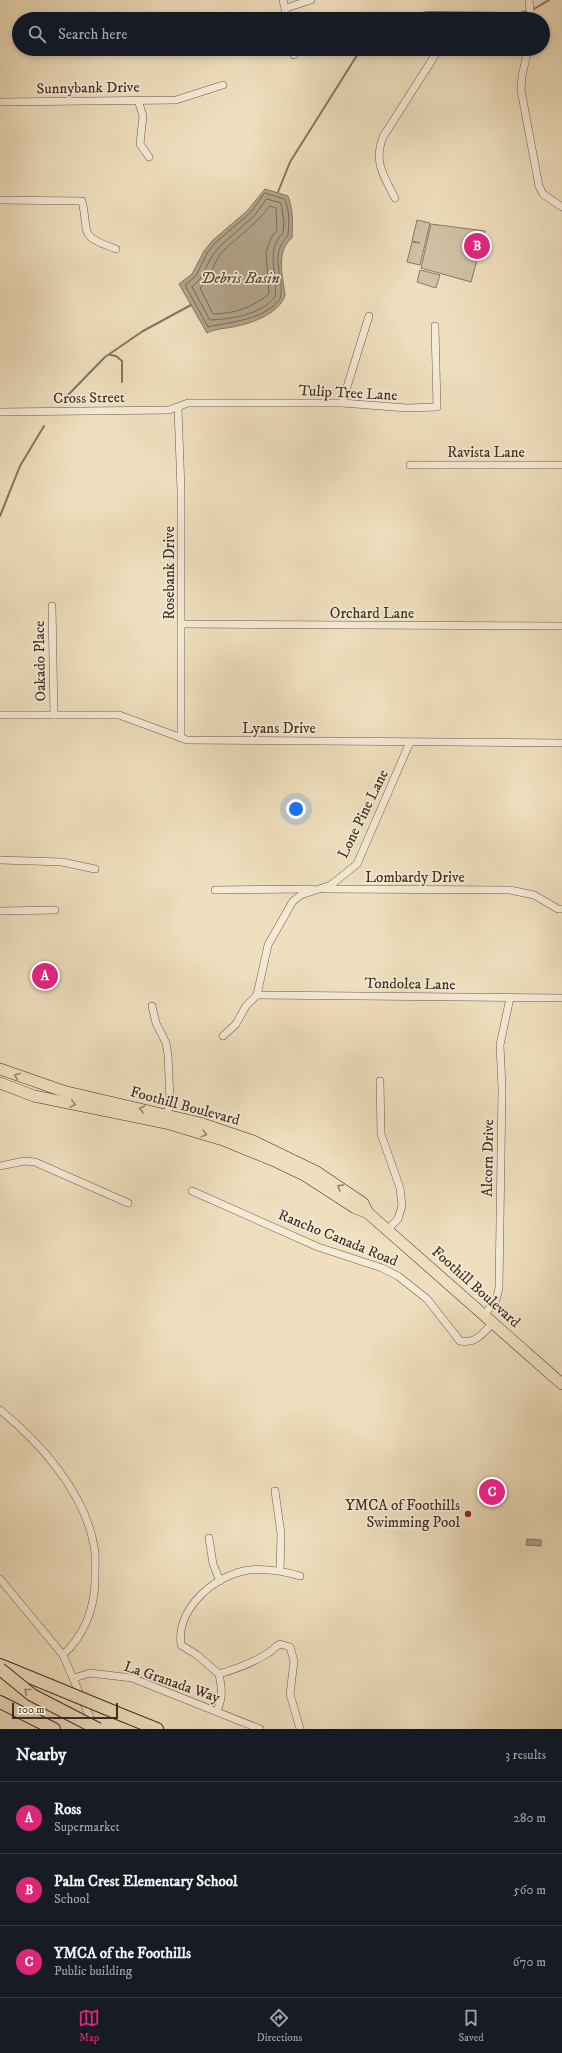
<!DOCTYPE html>
<style>
body{margin:0;font-family:"IM FELL DW Pica",serif;background:#20242c;color:#f1f3f6}
.scale{position:absolute;left:12px;bottom:10px;width:106px;box-sizing:border-box;padding-left:4px;border:2px solid #3d3025;border-top:0;font-size:11px;line-height:14px;white-space:nowrap;color:#3d3025;-webkit-text-stroke:3px #f5ead5;paint-order:stroke}
.you{position:absolute;left:296px;top:809px;width:14px;height:14px;margin:-10px;border:3px solid #fff;border-radius:50%;background:#1a73e8;box-shadow:0 0 0 6px #1a73e833}
.badge{display:grid;place-items:center;width:26px;height:26px;border-radius:50%;background:#db2777;color:#fff;font-size:13px;font-weight:700}
.pin{position:absolute;translate:-50% -50%;border:2px solid #fff;box-shadow:0 1px 4px #0006}
.list{margin:0;padding:0;list-style:none}
h2{display:flex;justify-content:space-between;align-items:center;height:52px;margin:0;padding:0 16px;font-size:17px}
h2 small{font-size:13px;font-weight:400;color:#9ea1a6}
.list li{display:grid;grid-template-columns:26px 1fr auto;gap:12px;align-items:center;box-sizing:border-box;height:72px;padding:0 16px;border-top:1px solid #363941}
.list b{display:block;font-size:15px;white-space:nowrap}
.list p{margin:0;font-size:13px;white-space:nowrap;color:#9ea1a6}
.list em{font-size:13px;font-style:normal;color:#9ea1a6}
.icon{flex:none;width:22px;height:22px;fill:none;stroke:currentColor;stroke-width:2;stroke-linecap:round;stroke-linejoin:round}
.map{position:relative;flex:none;width:562px;height:1729px;overflow:hidden}
.search{position:absolute;background:#171b24;box-shadow:0 2px 6px #0003;left:12px;right:12px;top:12px;height:44px;display:flex;align-items:center;gap:10px;box-sizing:border-box;padding:0 14px;border-radius:22px;color:#9ea1a6;font-size:15px}
.sheet{height:268px;background:#171b24}
nav{display:flex;justify-content:space-around;align-items:center;box-sizing:border-box;height:56px;border-top:1px solid #363941;background:#171b24;font-size:11px;color:#9ea1a6}
nav a{display:grid;justify-items:center;gap:2px}
nav .on{color:#db2777}
.map>svg:first-child{display:block}
</style>
<div class="map">
<svg width="562" height="1729" viewBox="0 0 562 1729">
<rect width="100%" height="100%" fill="#efdfbe"/>
<filter id="stains"><feTurbulence type="fractalNoise" baseFrequency=".005" numOctaves="4"/><feColorMatrix values="0 0 0 0 .2 0 0 0 0 .09 0 0 0 0 .02 0 0 0 .5 -.17"/></filter>
<radialGradient id="worn" r=".72"><stop offset=".6" stop-color="#630" stop-opacity="0"/><stop offset="1" stop-color="#630" stop-opacity=".3"/></radialGradient>
<g fill="#d1c1a4" stroke="#877864">
<path d="M417,220L430,223L420,265L407,262L412,242L420,243L412,241Z"/>
<path d="M431,224L485,231L471,282L421,268Z"/>
<path d="M420,270L440,275L436,288L417,282Z"/>
</g>
<g fill="#b2a48a" stroke="#837662">
<path d="M265,189L288,196C293,209 293,224 292,238C275,252 283,276 285,295C281,312 253,323 237,326C226,329 217,328 207,333L179,284L192,274L204,251L213,240L247,211Z"/>
<path d="M527,1539L541,1540V1546L526,1545Z"/>
</g>
<g fill="none" stroke-linecap="round" stroke-linejoin="round">
<g stroke="#786a58" stroke-width="1">
<path d="M265,193L284,199C290,208 289,224 288,235C267,259 286,273 280,299C263,321 232,321 208,327L185,285L196,276L207,253L215,243L250,213Z"/>
<path d="M267,199L281,203L284,222L283,233C264,252 279,274 275,297C260,315 232,319 210,320L192,287L200,279L212,256L219,247L253,217Z"/>
<path d="M270,206L276,208L277,230L271,238L266,252L269,294C253,307 234,314 213,314L200,288C211,278 213,262 223,251C239,236 256,224 270,206Z"/>
</g>
<g stroke="#837662" stroke-width="2">
<path d="M384,19L428,12L520,13L534,9L549,0"/>
<path d="M278,192L290,162L361,49"/>
<path d="M110,355L116,356L122,361V382"/>
<path d="M66,397L105,357L143,331L191,305"/>
<path d="M0,516L20,466L44,426"/>
</g>
<g stroke="#6a5c4b" stroke-width="8">
<g id="street">
<path d="M283,0L287,19"/>
<path d="M529,0L531,19"/>
<path d="M286,8L311,0"/>
<path d="M293,49L294,55"/>
<path d="M528,49L522,76L521,90L539,186L543,194L562,207"/>
<path d="M138,100L143,116L140,144L149,157"/>
<path d="M0,102L176,100L223,85"/>
<path d="M395,198C384,176 373,162 383,137L437,52L441,49"/>
<path d="M0,200L82,201C90,235 77,235 116,249"/>
<path d="M342,403L369,316"/>
<path d="M178,408L181,490V738"/>
<path d="M0,412L169,410L188,403H342L407,408L437,407L435,326"/>
<path d="M410,465H562"/>
<path d="M52,606L54,715"/>
<path d="M182,624L562,626"/>
<path d="M0,715H119L187,740L562,743"/>
<path d="M0,860L62,862L95,869"/>
<path d="M324,889L510,890L534,895L558,909H562"/>
<path d="M215,890L312,889"/>
<path d="M0,911L55,910"/>
<path d="M257,995L562,998"/>
<path d="M152,1006L156,1023L166,1043L168,1055L170,1100L167,1119"/>
<path d="M223,1036L236,1024L246,1006L257,995L268,945L293,901L301,895L331,885L357,864L410,742"/>
<path d="M380,1081L381,1134L400,1188L402,1206L398,1219L388,1229"/>
<path d="M0,1166L24,1161L35,1162L128,1203"/>
<path d="M192,1191L318,1247L382,1268L398,1276L427,1299L460,1341C476,1344 482,1334 493,1323"/>
<path d="M484,1315L496,1300L499,1288L502,1088L500,1045L510,998"/>
<path d="M0,1410C40,1442 85,1493 94,1546C96,1554 95,1564 95,1573C96,1605 86,1633 63,1655"/>
<path d="M275,1491L281,1534L280,1570"/>
<path d="M209,1538L213,1564L220,1581"/>
<path d="M0,1579L63,1655L94,1727"/>
<path d="M219,1674L197,1655L181,1645C176,1609 214,1575 249,1570C267,1568 283,1571 300,1576"/>
<path d="M219,1674C236,1669 253,1663 268,1653C273,1651 275,1646 280,1644L290,1647L294,1661L290,1694L300,1729"/>
<path d="M74,1678L90,1673L132,1678L260,1729"/>
<path d="M217,1711C223,1697 222,1689 219,1674"/>
</g>
</g>
<g stroke="#3d3025" stroke-width="12">
<g id="primary">
<path d="M0,1069L63,1091L200,1123L253,1141L317,1172L363,1203L368,1213L562,1384"/>
<path d="M0,1083L34,1096L166,1123L223,1140L277,1162L304,1175L355,1208L368,1213"/>
</g>
</g>
<g stroke="#3d3025" stroke-width="14">
<g id="highway">
<path d="M0,1665L49,1685"/>
<path d="M0,1702L54,1729"/>
<path d="M117,1713L157,1729"/>
</g>
</g>
<use href="#street" stroke="#f5ead5" stroke-width="7"/>
<use href="#primary" stroke="#efdfbe" stroke-width="11"/>
<use href="#highway" stroke="#efdfbe" stroke-width="12"/>
<g stroke="#3d3025" stroke-width="14" stroke-linecap="butt">
<g id="highway-bridge">
<path d="M0,1669L32,1695L98,1729"/>
<path d="M49,1685L117,1713"/>
</g>
</g>
<use href="#highway-bridge" stroke="#efdfbe" stroke-width="12"/>
</g>
<defs><path id="oneway-chevron" d="M-2-3.5L2.5 0L-2 3.5" fill="none" stroke-width="1.6" stroke-linecap="round" stroke-linejoin="round"/></defs>
<g stroke="#968872">
<use href="#oneway-chevron" transform="translate(17 1076) rotate(-159)"/>
<use href="#oneway-chevron" transform="translate(73 1104) rotate(13)"/>
<use href="#oneway-chevron" transform="translate(142 1109) rotate(-167)"/>
<use href="#oneway-chevron" transform="translate(204 1134) rotate(17)"/>
<use href="#oneway-chevron" transform="translate(340 1187) rotate(-147)"/>
<use href="#oneway-chevron" transform="translate(27 1691) rotate(-142)"/>
</g>
<circle fill="#8f2418" stroke="#f5ead5" stroke-width="1.5" cx="468" cy="1514" r="4"/>
<g text-anchor="middle" dominant-baseline="central" stroke-width="3.5" stroke-linejoin="round" paint-order="stroke">
<g font-size="15" fill="#3d3025" stroke="#f5ead5">
<text transform="translate(88 88) rotate(-1)">Sunnybank Drive</text>
<text transform="translate(348 393) rotate(3)">Tulip Tree Lane</text>
<text transform="translate(89 398) rotate(-1)">Cross Street</text>
<text x="486" y="452">Ravista Lane</text>
<text transform="translate(169 573) rotate(-90)">Rosebank Drive</text>
<text x="372" y="613">Orchard Lane</text>
<text transform="translate(40 661) rotate(-91)">Oakado Place</text>
<text x="279" y="728">Lyans Drive</text>
<text transform="translate(363 814) rotate(-64)">Lone Pine Lane</text>
<text x="415" y="877">Lombardy Drive</text>
<text transform="translate(410 984) rotate(1)">Tondolea Lane</text>
<text transform="translate(185 1106) rotate(15)">Foothill Boulevard</text>
<text transform="translate(488 1158) rotate(-89)">Alcorn Drive</text>
<text transform="translate(338 1238) rotate(22)">Rancho Canada Road</text>
<text transform="translate(476 1287) rotate(42)">Foothill Boulevard</text>
<text transform="translate(172 1682) rotate(19)">La Granada Way</text>
</g>
<g font-size="15" fill="#3d3025" stroke="#f5ead5" text-anchor="end">
<text x="460" y="1505">YMCA of Foothills<tspan x="460" dy="17">Swimming Pool</tspan></text>
</g>
<g font-size="16" font-style="italic" fill="#5a4d3e" stroke="#f5ead5">
<text x="240" y="278">Debris Basin</text>
</g>
</g>
<rect width="100%" height="100%" filter="url(#stains)"/>
<rect width="100%" height="100%" fill="url(#worn)"/>
</svg>
<div class="scale">100 m</div>
<div class="you"></div>
<div class="pin badge" style="left:45px;top:976px">A</div>
<div class="pin badge" style="left:477px;top:246px">B</div>
<div class="pin badge" style="left:492px;top:1492px">C</div>
<div class="search"><svg class="icon" aria-label="search" viewBox="0 0 24 24"><circle cx="10" cy="10" r="6"/><path d="M15 15l6 6"/></svg>Search here</div>
</div>
<section class="sheet">
<h2>Nearby<small>3 results</small></h2>
<ul class="list">
<li><span class="badge">A</span><div><b>Ross</b><p>Supermarket</p></div><em>280 m</em></li>
<li><span class="badge">B</span><div><b>Palm Crest Elementary School</b><p>School</p></div><em>560 m</em></li>
<li><span class="badge">C</span><div><b>YMCA of the Foothills</b><p>Public building</p></div><em>670 m</em></li>
</ul>
</section>
<nav>
<a class="on"><svg class="icon" aria-label="map" viewBox="0 0 24 24"><path d="M3 6l6-2 6 2 6-2v14l-6 2-6-2-6 2zM9 4v14M15 6v14"/></svg>Map</a>
<a><svg class="icon" aria-label="directions" viewBox="0 0 24 24"><path d="M12 3l9 9-9 9-9-9zM9 14v-3h6M13 9l2 2-2 2"/></svg>Directions</a>
<a><svg class="icon" aria-label="saved" viewBox="0 0 24 24"><path d="M7 4h10v16l-5-4-5 4z"/></svg>Saved</a>
</nav>
